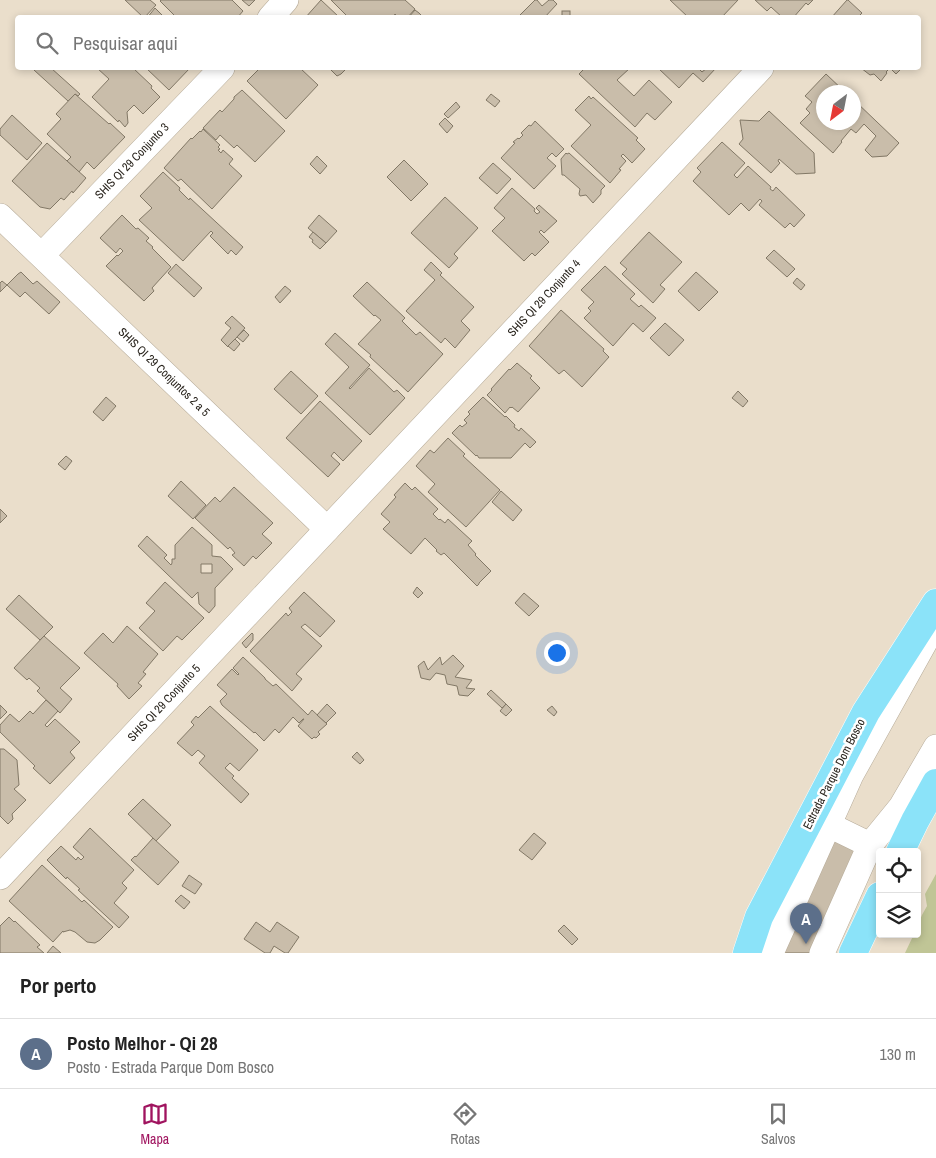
<!DOCTYPE html>
<html lang="pt">
<meta charset="utf-8">
<style>
body{margin:0;font-family:"Archivo Narrow",sans-serif;background:#f6f6f6;color:#222}
.controls{position:absolute;right:15px;bottom:15px;display:grid;overflow:hidden;border-radius:5px;box-shadow:0 2px 8px #0003}
.controls button{width:45px;height:45px;display:grid;place-items:center;padding:0;border:0;border-bottom:1px solid #e0e0e0;background:#fff;color:#222;font:25px sans-serif}
.compass{position:absolute;left:816px;top:85px;width:45px;height:45px;border-radius:50%;background:#fff;box-shadow:0 2px 8px #0003;rotate:212deg}
.you{position:absolute;left:556px;top:652px;width:18px;height:18px;margin:-12px;border:4px solid #fff;border-radius:50%;background:#1a73e8;box-shadow:0 0 0 8px #1a73e833}
.badge{display:grid;place-items:center;width:32px;height:32px;border-radius:50%;background:#a0145f;color:#fff;font-size:16px;font-weight:700}
.pin{position:absolute;translate:-50% -41px;filter:drop-shadow(0 1px 2px #0008)}
.pin::after{content:'';position:absolute;top:26px;width:18px;height:15px;background:inherit;clip-path:polygon(0 0,100% 0,50% 100%)}
.list{margin:0;padding:0;list-style:none}
h2{display:flex;justify-content:space-between;align-items:center;height:65px;margin:0;padding:0 20px;font-size:21px}
h2 small{font-size:16px;font-weight:400;color:#767676}
.list li{display:grid;grid-template-columns:32px 1fr auto;gap:15px;align-items:center;box-sizing:border-box;height:70px;padding:0 20px;border-top:1px solid #e0e0e0}
.list b{display:block;font-size:19px;white-space:nowrap}
.list p{margin:0;font-size:16px;white-space:nowrap;color:#767676}
.list em{font-size:16px;font-style:normal;color:#767676}
.icon{flex:none;width:28px;height:28px;fill:none;stroke:currentColor;stroke-width:2;stroke-linecap:round;stroke-linejoin:round}
.map{position:relative;flex:none;width:936px;height:953px;overflow:hidden}
.search{position:absolute;background:#fff;box-shadow:0 2px 8px #0003;left:15px;right:15px;top:15px;height:55px;display:flex;align-items:center;gap:12px;box-sizing:border-box;padding:0 18px;border-radius:5px;color:#767676;font-size:19px}
.sheet{height:135px;background:#fff}
nav{display:flex;justify-content:space-around;align-items:center;box-sizing:border-box;height:70px;border-top:1px solid #e0e0e0;background:#fff;font-size:14px;color:#767676}
nav a{display:grid;justify-items:center;gap:2px}
nav .on{color:#a0145f}
.map>svg:first-child{display:block}
</style>
<div class="map">
<svg width="936" height="953" viewBox="0 0 936 953">
<rect width="100%" height="100%" fill="#eadecb"/>
<path fill="#c0c596" d="M936,874V953H905L914,934H917V927L922,915L927,906L925,894Z"/>
<g fill="#c9bdaa" stroke="#827866" fill-rule="evenodd">
<path d="M125,0H150L156,5L144,18Z"/>
<path d="M161,0H232L243,11L237,18H177L160,1Z"/>
<path d="M242,0H255L249,6Z"/>
<path d="M321,0L339,17L338,18H305Z"/>
<path d="M331,0H405L415,9L407,18H399L395,14L392,18H362L359,15L357,18H349Z"/>
<path d="M535,0H537L542,6L549,0H553L557,4L544,18H517Z"/>
<path d="M670,0H738L721,18H689Z"/>
<path d="M755,0H813L808,5L806,3L793,18H783L771,7L767,11Z"/>
<path d="M847,0H848L862,13L857,18H831Z"/>
<path d="M155,8L165,18H147Z"/>
<path d="M415,10L419,13L424,18H408Z"/>
<rect x="562" y="11" width="8" height="7"/>
<path d="M37,68H51L80,94L78,96L75,94L68,101L34,70Z"/>
<path d="M97,68H133L152,86L151,88L160,97L143,114L134,105L127,112L128,123L125,127L119,120L118,122L92,97L109,79Z"/>
<path d="M146,68H190L169,90Z"/>
<path d="M260,68H300L318,85L286,119L247,81Z"/>
<path d="M333,68H347L341,74L337,76L331,70Z"/>
<path d="M585,68H630L617,80L634,96L649,80L672,102L655,120L647,113L635,127L579,74Z"/>
<path d="M658,68H698L702,72L707,68H716L703,82L693,73L679,88Z"/>
<path d="M861,68H902L896,74L890,68L886,72L887,73L881,81L874,74L870,75Z"/>
<path d="M826,74L845,92H824V122H854V100L899,143L887,156L872,157L865,150L876,136L864,124L856,133L851,129L841,141L842,142L833,153L800,123L810,113L806,109L812,102L805,96Z"/>
<path d="M242,90L285,131L255,162L237,145L234,148L220,135L216,140L203,128L220,110L222,112L234,99V97Z"/>
<path d="M75,94L109,124L110,123L125,137L94,169L87,162L79,172L67,161L71,157L47,134L61,119L56,114Z"/>
<path d="M491,94L500,101L495,107L486,100Z"/>
<path d="M589,96L591,99L593,97L638,138L636,140L645,149L632,163L623,154L621,156L626,161L619,169L621,170L610,183L571,146L591,125L575,110Z"/>
<path d="M456,102L460,107L448,118L444,114Z"/>
<path d="M769,111L814,153L815,173L796,174L779,159L778,161L780,163L771,173L739,144L743,139L740,120L759,121Z"/>
<path d="M12,115L42,143L27,160L0,135V129Z"/>
<path d="M445,118L453,126L447,133L439,124Z"/>
<path d="M535,121L564,149L556,157L552,153L547,158L556,166L534,189L501,158L515,143L513,142L518,138L519,139L523,135L521,133L529,125L531,126Z"/>
<path d="M203,129L220,145L218,147L220,149L218,150L221,153L223,150L233,159L229,164L242,176L212,209L181,179L178,181L164,168L191,138L192,139L200,131L201,132Z"/>
<path d="M722,142L745,163L734,175L737,178L748,166L771,187L770,189L773,191L776,187L805,215L794,227L790,223L785,228L759,205L762,201L760,199L749,211L741,203L729,215L693,181L701,172L697,168Z"/>
<path d="M47,143L86,178L73,193L72,191L64,200L61,198L50,209L40,207L12,181Z"/>
<path d="M566,153L567,154L569,153L605,186L601,190V194L593,203L586,195L580,196L579,194L580,189L564,175H562L561,159Z"/>
<path d="M317,156L327,166L320,174L310,164Z"/>
<path d="M404,160L428,184L411,201L387,177Z"/>
<path d="M493,163L511,179L497,194L479,178Z"/>
<path d="M163,172L180,188L179,190L189,200L190,198L243,247L236,255L231,250L228,254L210,236L213,233L211,231L183,261L139,220L152,208L140,196Z"/>
<path d="M512,188L535,209L534,211L537,214L540,212L536,208L539,205L557,221L544,233L541,230L539,232L549,242L535,256L532,253L524,261L492,231L505,218L494,208Z"/>
<path d="M445,197L478,228L454,254L458,258L449,268L411,233Z"/>
<path d="M122,215L136,229L138,228L149,238L146,241L153,247L152,248L171,267L152,288L154,291L144,301L106,266L117,255L118,256L123,251L120,248L116,253L100,238Z"/>
<path d="M319,215L337,231L326,243L308,228Z"/>
<path d="M313,232L326,243L320,249L312,242L313,240L309,237Z"/>
<path d="M649,232L682,262L660,285L665,289L653,303L622,274L627,269L620,263Z"/>
<path d="M774,250L795,269L787,277L766,258Z"/>
<path d="M431,262L442,273L440,275L474,307L461,321L470,330L455,348L445,338L441,343L406,311L435,280L424,270Z"/>
<path d="M176,264L202,288L194,297L168,273Z"/>
<path d="M605,266L635,294L630,299L639,307L641,305L656,318L643,332L633,323L613,346L584,318L591,311L588,308L594,302L581,290Z"/>
<path d="M21,272L33,284L37,281L60,302L49,314L25,292L20,297L7,285L18,274Z"/>
<path d="M696,272L718,292L699,311L678,291Z"/>
<path d="M797,278L805,285L801,290L793,283Z"/>
<path d="M2,281L7,285L0,292V283Z"/>
<path d="M367,282L405,318L402,321L416,335L420,332L443,354L408,392L370,357V356L371,355L358,344L381,320L375,315L374,316L353,296Z"/>
<path d="M285,286L291,291L280,303L275,297Z"/>
<path d="M561,310L604,349L603,351L609,357L582,387L564,370L559,374L529,346Z"/>
<path d="M232,316L245,328L228,347L221,340L231,328L225,323Z"/>
<path d="M665,323L684,340L669,356L650,338Z"/>
<path d="M244,330L249,335L243,342L237,337Z"/>
<path d="M335,333L370,365L349,388L350,389L369,368L394,392L397,390L405,398L370,435L325,393L349,367L325,344Z"/>
<path d="M235,339L240,344L234,351L228,346Z"/>
<path d="M517,363L532,376L530,378L540,388L518,412L512,407L511,408L510,407L505,413L487,395L492,390L491,389L509,369L510,370Z"/>
<path d="M291,371L318,396L301,414L274,389Z"/>
<path d="M738,391L748,401L743,407L732,398Z"/>
<path d="M106,397L116,406L103,421L93,412Z"/>
<path d="M483,397L505,417L506,416L515,425L514,427L519,431L521,428L536,442L530,448L525,443L511,458H479L477,455L476,456L452,433L460,425L462,427L467,423L464,420L470,414L468,412Z"/>
<path d="M320,401L362,441L343,461L334,452L331,456L340,464L328,477L286,438Z"/>
<path d="M448,438L465,454L463,456L500,490L466,527L428,492L435,484L416,466L430,450L434,453Z"/>
<path d="M66,456L72,461L65,470L58,464Z"/>
<path d="M181,481L206,505L193,519L168,496Z"/>
<path d="M405,483L412,490L415,487L438,509L433,514L439,520L440,519L445,523L448,519L472,541L468,545L476,554L475,555L491,571L479,583V584L477,586L444,553L441,555L436,551L437,550L425,538L411,554L383,529L390,522L381,514L396,497L394,495Z"/>
<path d="M234,487L273,523L262,534L272,543L256,559L253,556L244,566L232,555L235,553L230,547L228,549L195,518L215,497L220,502Z"/>
<path d="M501,491L522,510L513,521L492,502Z"/>
<path d="M0,509L7,516L0,523Z"/>
<path d="M192,527L212,545V556L221,557L233,569L215,588V606L209,613L199,604L198,592L192,598L138,546L147,536L167,555L164,558L171,565L172,563V559H175V545ZM201,564H212V573H201Z"/>
<path d="M165,582L204,618L182,640L177,636L163,651L139,628L155,611L146,603Z"/>
<path d="M417,587L423,593L418,598L413,593Z"/>
<path d="M304,592L335,621L320,637L305,624L301,627L322,646L296,674L302,679L292,691L250,651L286,613L288,616L292,612L289,608Z"/>
<path d="M524,593L539,606L529,616L515,603Z"/>
<path d="M19,595L53,627L40,640L6,609Z"/>
<path d="M127,626L158,654L143,672L146,674L138,683L142,686L129,699L117,686L118,684L84,653L103,633L113,643Z"/>
<path d="M252,633L253,634V640L246,648L242,643Z"/>
<path d="M44,636L80,668L60,688L72,699L60,713L37,691L40,688L29,678L27,680L14,668Z"/>
<path d="M453,655L464,666L455,677L472,680L466,688L475,689L468,696L459,695L457,686L447,684L445,675L436,673L430,680L421,678L418,666L424,661L428,670L440,657L442,665Z"/>
<path d="M243,657L265,678V679L273,686L276,684L308,715L312,710L326,723L327,724L318,732L320,734L316,738L314,737L312,739L298,726L304,719H303L299,723L293,717L279,733L275,729L264,741L255,732L254,733L222,705L220,701L227,694L217,685L232,669L238,675L239,674L233,668Z"/>
<path d="M491,690L506,704L502,708L487,694Z"/>
<path d="M46,700L58,711L45,725L47,727L55,719L80,742L70,752L75,758L50,784L33,768L35,766L0,732V725L10,714L19,722L30,711L33,714Z"/>
<path d="M327,704L336,713L326,723L317,715Z"/>
<path d="M506,704L512,710L506,716L500,711Z"/>
<path d="M0,705L7,712L0,719Z"/>
<path d="M210,706L258,750L239,771L230,763L225,768L234,776L232,778L249,794L241,803L199,763L205,756L198,750L192,756L177,743L194,725L191,722L196,716L198,718Z"/>
<path d="M552,706L557,712L554,716L547,710Z"/>
<path d="M0,749H4L17,760L19,785L14,789L26,800L12,814L13,819L8,824L0,816Z"/>
<path d="M357,752L364,760L360,764L352,757Z"/>
<path d="M143,799L171,825L156,841L128,814Z"/>
<path d="M90,828L134,870L122,883L127,888L114,903L129,917L119,928L78,890L80,889L67,877L66,879L47,860L61,846L76,860L78,857L81,860L84,857L73,847Z"/>
<path d="M832,828L866,845L817,953H776Z"/>
<path d="M830,831L865,847L817,953H775Z"/>
<path d="M534,833L546,843L532,860L519,850Z"/>
<path d="M153,838L179,862L158,885L131,860L135,856L136,857Z"/>
<path d="M42,865L82,902L84,900L113,927L100,940L95,943L87,942L75,932L70,930L63,932V931L53,942L9,901Z"/>
<path d="M189,875L202,884L195,894L182,886Z"/>
<path d="M181,895L190,902L184,909L175,901Z"/>
<path d="M9,917L14,922L15,921L40,945L37,947L44,953H0V926Z"/>
<path d="M256,922L270,932L277,922L299,937L288,953H285L274,946L270,953H265L244,939Z"/>
<path d="M564,925L578,939L572,945L558,931Z"/>
<path d="M53,946L61,953H47Z"/>
</g>
<g fill="none" stroke-linecap="round" stroke-linejoin="round">
<g stroke="#b7ac9a" stroke-width="26">
<g id="minor">
<path d="M270,18L286,0"/>
<path d="M0,216L327,529"/>
<path d="M42,255L222,68"/>
<path d="M829,825L870,845"/>
<path d="M0,877L761,68"/>
<path d="M771,953L851,775L925,642L927,630"/>
<path d="M822,953L870,845L901,807L936,747"/>
</g>
</g>
<g stroke="#fff" stroke-width="29">
<g id="major">
<path d="M900,852L915,821L936,783"/>
<path d="M747,953L759,917L866,712L936,603"/>
<path d="M853,953L880,896"/>
</g>
</g>
<use href="#minor" stroke="#fff" stroke-width="25"/>
<use href="#major" stroke="#8be3f9" stroke-width="28"/>
</g>
<g text-anchor="middle" dominant-baseline="central" stroke-width="5" stroke-linejoin="round" paint-order="stroke">
<g font-size="12" fill="#29241d" stroke="#fff">
<text transform="translate(132 161) rotate(-46)">SHIS QI 29 Conjunto 3</text>
<text transform="translate(544 298) rotate(-47)">SHIS QI 29 Conjunto 4</text>
<text transform="translate(164 372) rotate(44)">SHIS QI 29 Conjuntos 2 a 5</text>
<text transform="translate(164 703) rotate(-47)">SHIS QI 29 Conjunto 5</text>
<text transform="translate(834 774) rotate(-63)">Estrada Parque Dom Bosco</text>
</g>
</g>
</svg>
<div class="controls">
<button><svg class="icon" aria-label="locate" viewBox="0 0 24 24"><circle cx="12" cy="12" r="6"/><path d="M12 2v4M12 18v4M2 12h4M18 12h4"/></svg></button>
<button><svg class="icon" aria-label="layers" viewBox="0 0 24 24"><path d="M12 4l9 5-9 5-9-5zM3 14l9 5 9-5"/></svg></button>
</div>
<svg class="compass" viewBox="-18 -18 36 36"><path d="M0-13l5 13h-10z" fill="#e53935"/><path d="M0 13l5-13h-10z" fill="#767676"/></svg>
<div class="you"></div>
<div class="pin badge" style="left:806px;top:944px;background:#5c6f8a">A</div>
<div class="search"><svg class="icon" aria-label="search" viewBox="0 0 24 24"><circle cx="10" cy="10" r="6"/><path d="M15 15l6 6"/></svg>Pesquisar aqui</div>
</div>
<section class="sheet">
<h2>Por perto<small></small></h2>
<ul class="list">
<li><span class="badge" style="background:#5c6f8a">A</span><div><b>Posto Melhor - Qi 28</b><p>Posto · Estrada Parque Dom Bosco</p></div><em>130 m</em></li>
</ul>
</section>
<nav>
<a class="on"><svg class="icon" aria-label="map" viewBox="0 0 24 24"><path d="M3 6l6-2 6 2 6-2v14l-6 2-6-2-6 2zM9 4v14M15 6v14"/></svg>Mapa</a>
<a><svg class="icon" aria-label="directions" viewBox="0 0 24 24"><path d="M12 3l9 9-9 9-9-9zM9 14v-3h6M13 9l2 2-2 2"/></svg>Rotas</a>
<a><svg class="icon" aria-label="saved" viewBox="0 0 24 24"><path d="M7 4h10v16l-5-4-5 4z"/></svg>Salvos</a>
</nav>
